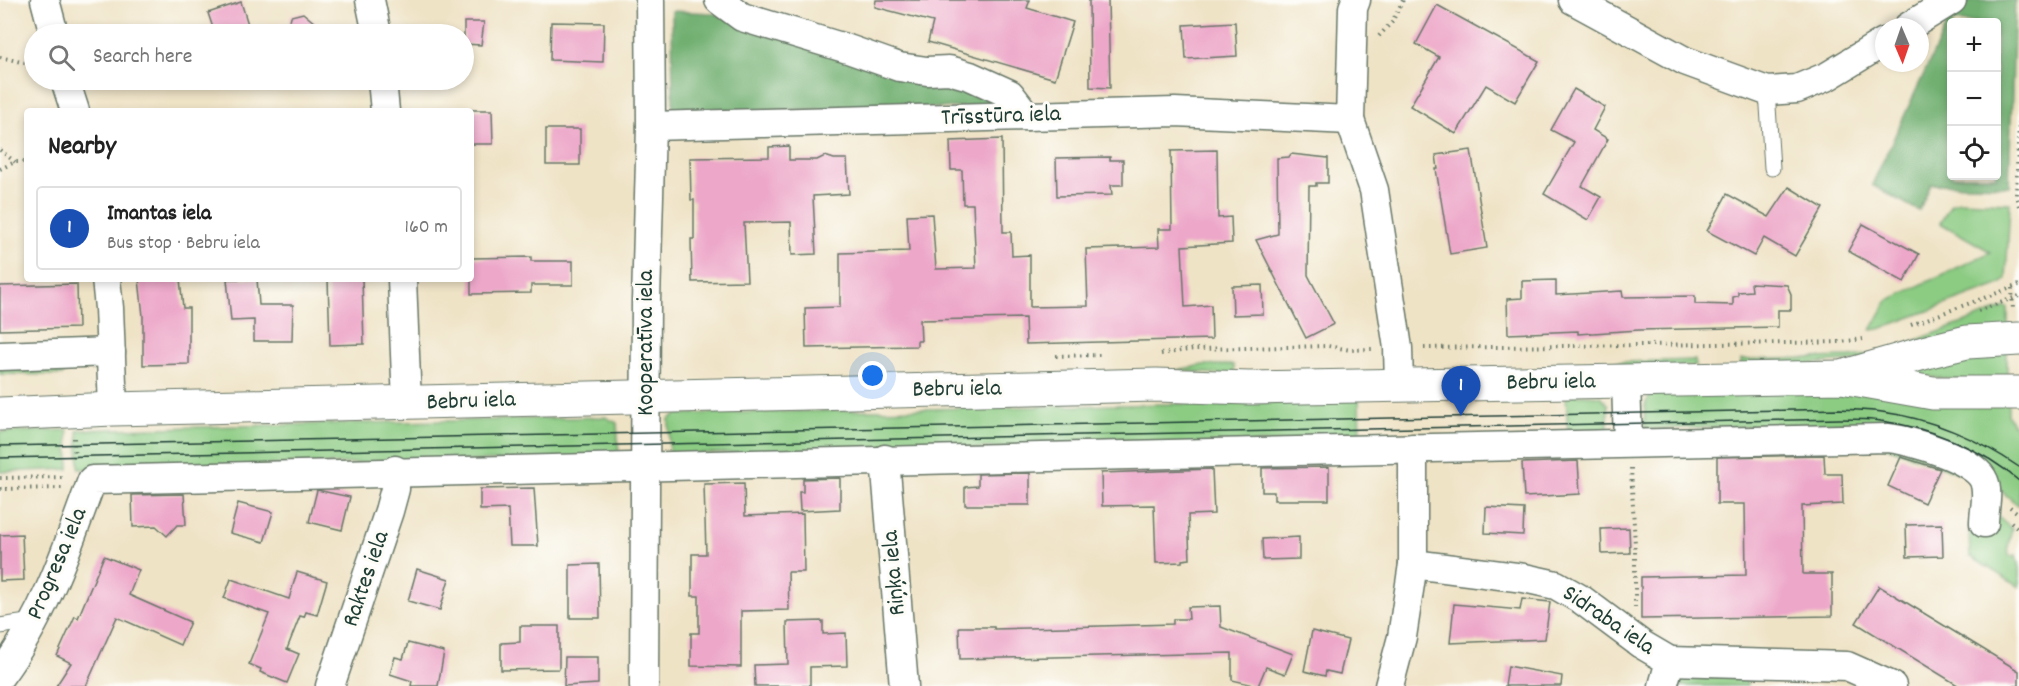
<!DOCTYPE html>
<meta charset="utf-8">
<style>
body{margin:0;font-family:Dekko,sans-serif;background:#f2f2f2;color:#222}
.controls{position:absolute;right:18px;top:18px;display:grid;overflow:hidden;border-radius:6px;box-shadow:0 3px 9px #0003}
.controls button{width:54px;height:54px;display:grid;place-items:center;padding:0;border:0;border-bottom:2px solid #e0e0e0;background:#fff;color:#222;font:30px sans-serif}
.compass{position:absolute;left:1875px;top:18px;width:54px;height:54px;border-radius:50%;background:#fff;box-shadow:0 3px 9px #0003;rotate:178deg}
.you{position:absolute;left:873px;top:376px;width:21px;height:21px;margin:-15px;border:4px solid #fff;border-radius:50%;background:#1a73e8;box-shadow:0 0 0 9px #1a73e833}
.badge{display:grid;place-items:center;width:39px;height:39px;border-radius:50%;background:#0f766e;color:#fff;font-size:20px;font-weight:700}
.pin{position:absolute;translate:-50% -50px;filter:drop-shadow(0 2px 3px #0008)}
.pin::after{content:'';position:absolute;top:32px;width:21px;height:18px;background:inherit;clip-path:polygon(0 0,100% 0,50% 100%)}
.list{margin:0;padding:0;list-style:none}
h2{display:flex;justify-content:space-between;align-items:center;height:78px;margin:0;padding:0 24px;font-size:26px}
h2 small{font-size:20px;font-weight:400;color:#767676}
.list li{display:grid;grid-template-columns:39px 1fr auto;gap:18px;align-items:center;box-sizing:border-box;height:84px;margin:0 12px 12px;padding:0 12px;border:2px solid #e0e0e0;border-radius:6px}
.list b{display:block;font-size:22px;white-space:nowrap}
.list p{margin:0;font-size:20px;white-space:nowrap;color:#767676}
.list em{font-size:20px;font-style:normal;color:#767676}
.icon{flex:none;width:33px;height:33px;fill:none;stroke:currentColor;stroke-width:2;stroke-linecap:round;stroke-linejoin:round}
.map{position:relative;flex:none;width:2019px;height:686px;overflow:hidden}
.search{position:absolute;background:#fff;box-shadow:0 3px 9px #0003;left:24px;top:24px;width:450px;height:66px;display:flex;align-items:center;gap:15px;box-sizing:border-box;padding:0 21px;border-radius:33px;color:#767676;font-size:22px}
.panel{position:absolute;background:#fff;box-shadow:0 3px 9px #0003;left:24px;top:108px;width:450px;height:174px;border-radius:6px}
.map>svg:first-child{display:block}
</style>
<div class="map">
<svg width="2019" height="686" viewBox="0 0 2019 686">
<rect width="100%" height="100%" fill="#fdfcf7"/>
<filter id="ink" filterUnits="userSpaceOnUse"><feTurbulence type="fractalNoise" baseFrequency=".0167" numOctaves="2"/><feDisplacementMap in="SourceGraphic" scale="12" xChannelSelector="R" yChannelSelector="G"/><feConvolveMatrix kernelMatrix="1 2 1 2 8 2 1 2 1" color-interpolation-filters="sRGB"/></filter>
<filter id="wash" filterUnits="userSpaceOnUse"><feTurbulence type="fractalNoise" baseFrequency=".008" numOctaves="4" result="noise"/><feDisplacementMap in="SourceGraphic" scale="24" xChannelSelector="R" yChannelSelector="G"/><feGaussianBlur stdDeviation="1.35" result="paint"/><feColorMatrix in="noise" values="0 0 0 0 0 0 0 0 0 0 0 0 0 0 0 0 0 1.4 0 .05"/><feComposite in="paint" operator="in"/></filter>
<g filter="url(#wash)">
<rect width="100%" height="100%" fill="#efe3c6"/>
<g fill="#8bcb82" stroke="#55845b" stroke-width="1.5">
<path d="M1959,201L2010,203L2006,279L2001,284L1879,329L1871,330L1888,300L1991,252L1940,223L1951,204Z"/>
<path d="M2006,307L2008,309V330L1882,359L1741,368V360L1849,357L1868,355L1898,347Z"/>
<path d="M2007,348V385L1891,373Z"/>
<path d="M1695,360L1696,366L1585,368V363Z"/>
<path d="M1203,365H1234V376L1177,370Z"/>
<path d="M66,367V372L62,375L0,374V369Z"/>
<path d="M1824,389L2008,400V415L2019,434V506L1994,485L1844,432V424L1645,429C1645,414 1641,402 1654,393Z"/>
<path d="M1566,394L1601,396L1608,405V432L1568,437Z"/>
<path d="M1359,400L1360,441L669,454V419L677,414Z"/>
<path d="M605,417L617,423L619,456L611,458L79,469L78,430Z"/>
<path d="M68,430L69,469L0,472V432Z"/>
<path d="M1995,514L2012,529L2008,546L2009,556L2016,555L2019,568V587L1970,556L1969,528H1988Z"/>
<path d="M1746,670L1747,686H1676V683L1691,672Z"/>
</g>
<g fill="#70af70" stroke="#487652" stroke-width="1.5" fill-rule="evenodd">
<path d="M1971,0H2015L2009,186L1931,184L1919,211L1872,185L1954,9ZM1952,22H1996V176H1952Z"/>
<path d="M672,11L712,13L996,94L992,107L673,111Z"/>
</g>
<g id="blocks">
<g fill="#eda7c9">
<path d="M876,0H1030L1027,8L1073,22L1055,79L928,42L933,22L875,7Z"/>
<path d="M1089,0H1108L1110,88L1090,87Z"/>
<path d="M241,2L251,34H215L208,13Z"/>
<path d="M1437,5L1539,61L1515,102L1486,85L1456,134L1410,106L1439,57L1416,44Z"/>
<path d="M303,13L328,34H287L291,16Z"/>
<path d="M464,22H484L481,45L464,44Z"/>
<path d="M551,22L604,23L603,62L550,60Z"/>
<path d="M1235,22L1237,56L1186,59L1184,25Z"/>
<path d="M1574,89L1605,107L1593,130L1608,139L1582,186L1601,197L1588,220L1544,194L1574,142L1551,130Z"/>
<path d="M471,110H492L493,144H471Z"/>
<rect x="546" y="129" width="34" height="36"/>
<path d="M1002,139L1003,232H1011L1012,256L1030,255V307L1088,306L1086,249L1159,247L1158,229H1172L1171,151L1217,150L1218,218L1231,217L1232,243L1182,246L1185,307L1211,305L1212,339L1026,344L1025,318L920,320L921,341H917V346L806,348L805,308L840,307V253L909,251L907,215L932,214L936,269L976,268L973,204H963L962,170H951L950,141Z"/>
<path d="M789,146V160H817L825,156L834,159H847L849,194L813,196L816,254L792,255L791,222L744,223L747,281L692,282L691,239H694V200H691L690,158L769,157V147Z"/>
<path d="M1471,150L1487,248L1450,254L1436,169H1438L1436,155Z"/>
<path d="M1291,154L1328,158V183H1316V186H1309L1308,275L1334,324L1306,338L1256,240L1278,234L1277,158L1289,157Z"/>
<path d="M1110,157V160H1123V185H1111L1112,195L1057,196L1056,158Z"/>
<path d="M1789,187L1823,208L1795,256L1764,238L1754,256L1707,231L1727,194L1769,217Z"/>
<path d="M1863,224L1919,254L1904,282L1848,251Z"/>
<path d="M531,257V261H573V285H531V293L471,294V258Z"/>
<path d="M139,279H180L183,308H189V364L143,365V316Z"/>
<path d="M227,279H257L259,305H293L292,341H254V320L231,321Z"/>
<path d="M328,279H362L364,344L330,345Z"/>
<path d="M1556,280V295L1622,291L1623,297L1695,296V304L1733,305V297L1738,296V292L1752,291L1751,283L1787,285L1791,294V310H1778V327L1639,330L1578,334V331L1508,334L1507,299L1522,298V281Z"/>
<path d="M77,284L78,328L0,330V286Z"/>
<path d="M1262,285L1263,314L1233,315L1232,286Z"/>
<path d="M1824,455L1825,474H1842L1843,504L1802,506L1803,574H1832V616L1641,619V577L1746,575L1745,504H1717V457Z"/>
<path d="M1901,457L1940,469L1924,503L1888,486Z"/>
<path d="M1578,461L1580,494L1524,497L1522,463Z"/>
<path d="M1329,467V500H1274V492H1262V468Z"/>
<path d="M1212,469L1214,514L1188,515L1190,559L1182,560V562L1156,563L1154,505L1102,506L1101,473Z"/>
<path d="M1030,473V505H965V487L978,486V474Z"/>
<path d="M840,478V509L800,511L799,492H803V479Z"/>
<path d="M744,483L745,516L803,514L804,572H788L789,610L741,611V667L691,666V633H699V596H692V554H706L704,484Z"/>
<path d="M534,488L538,546H510L508,509L480,510V489Z"/>
<path d="M317,490L350,497L342,530L309,522Z"/>
<path d="M184,494L186,525H177L167,536L156,526L133,527L132,495Z"/>
<path d="M238,503L273,512L264,542L230,533Z"/>
<path d="M1486,507L1524,509L1523,535L1485,533Z"/>
<path d="M1942,524L1943,556L1907,557L1906,525Z"/>
<path d="M1629,528L1630,553L1602,554L1601,529Z"/>
<path d="M22,534L24,580L0,581V535Z"/>
<path d="M1299,537V559L1263,560L1262,539Z"/>
<path d="M104,556L139,570L129,595L190,622L180,645L117,617L86,686H56L71,663L57,656L75,616L78,618Z"/>
<path d="M599,564L600,618H570V565Z"/>
<path d="M417,569L449,579L440,610L408,601Z"/>
<path d="M297,572L327,581L317,615L306,612L304,617L300,616L287,649L299,654L287,683L260,672L261,669L249,664L269,614L224,598L231,579L289,599Z"/>
<path d="M1879,586L2019,671V686H1959L1856,623Z"/>
<path d="M1522,599L1550,602L1545,639L1450,643L1454,604L1520,610Z"/>
<path d="M1220,606L1221,627L1293,654L1285,674L1266,667L1258,686L1232,680V653L960,659L959,627H994V629L1173,624V619H1189L1188,607Z"/>
<path d="M823,621V634L846,633L847,666L810,667V686H755L754,665L788,664L787,622Z"/>
<path d="M520,626H559V669L501,670V643L520,642Z"/>
<path d="M1312,631L1348,640L1340,674L1326,671L1325,676L1304,671Z"/>
<path d="M408,643L444,652L438,686H411L412,681L390,674L395,657L403,659Z"/>
<path d="M565,657H598V684L564,686Z"/>
<path d="M1508,666L1562,676L1561,686H1505Z"/>
</g>
</g>
</g>
<g filter="url(#ink)">
<use href="#blocks" fill-opacity="0" stroke="#687767" stroke-width="1.5"/>
<g fill="none" stroke-linecap="round" stroke-linejoin="round">
<g stroke="#687767" stroke-width="17">
<g id="service">
<path d="M1767,91L1772,168"/>
<path d="M0,626L34,621"/>
</g>
</g>
<g stroke="#687767" stroke-width="31">
<g id="minor">
<path d="M45,0L54,34"/>
<path d="M370,0L377,34"/>
<path d="M719,0L742,17L848,49L899,67L927,71L949,70L970,76L1010,94L1027,116"/>
<path d="M1356,0L1353,8L1350,120L1374,190L1398,348L1399,385"/>
<path d="M1573,0L1685,61L1767,91L1797,89L1828,76L1884,42"/>
<path d="M1908,27L1952,0"/>
<path d="M65,80L75,111"/>
<path d="M382,80L385,111"/>
<path d="M651,126L1175,112L1350,120"/>
<path d="M106,279L109,308L113,409"/>
<path d="M402,279L407,404"/>
<path d="M0,356L111,352"/>
<path d="M1626,382L1628,442"/>
<path d="M885,459L904,686"/>
<path d="M1413,564L1524,578L1556,585L1582,600L1641,644L1670,661L1663,686"/>
<path d="M1670,661L1847,666L1892,686"/>
<path d="M0,676C44,617 67,549 92,480C465,468 838,460 1211,453C1437,448 1663,441 1888,438C1910,440 1976,459 1984,481C1989,493 1984,510 1984,523"/>
<path d="M330,686L389,511L395,489V470"/>
<path d="M644,686L646,301L651,126L650,0"/>
<path d="M1389,686L1402,637L1413,564V448"/>
</g>
</g>
<g stroke="#687767" stroke-width="35">
<g id="tertiary">
<path d="M1848,375L1934,350L1967,342L2019,339"/>
<path d="M0,414L113,409L1156,385L1249,388L1842,377L1933,393H2019"/>
</g>
</g>
<g stroke="#687767" stroke-width="4" stroke-dasharray="1.5 4.5" stroke-linecap="butt">
<path d="M1379,36L1392,22L1403,0"/>
<path d="M0,57L34,65"/>
<path d="M2019,121L2016,195L2019,206"/>
<path d="M0,150L15,162"/>
<path d="M0,169L15,162H27"/>
<path d="M2012,288L2013,311"/>
<path d="M1978,311L2019,296"/>
<path d="M1911,325L2019,285"/>
<path d="M1424,348L1789,343L1841,342L1863,339"/>
<path d="M1161,354L1194,349L1247,348L1328,346L1351,350L1372,349"/>
<path d="M1056,356L1102,355"/>
<path d="M74,438L75,461"/>
<path d="M1631,468L1635,545V607"/>
<path d="M0,478L65,477"/>
<path d="M0,489L62,488"/>
<path d="M2010,507L2019,514"/>
<path d="M2011,522L2019,529"/>
</g>
<use href="#service" stroke="#fff" stroke-width="15"/>
<use href="#minor" stroke="#fff" stroke-width="28"/>
<use href="#tertiary" stroke="#fff" stroke-width="33"/>
<g stroke="#1f3d34" stroke-width="1.5">
<path d="M0,446L1840,409C1854,410 1868,410 1882,412C1930,418 1980,440 2019,467"/>
<path d="M0,458L1840,419C1853,419 1868,419 1881,421C1929,427 1983,449 2019,481"/>
</g>
</g>
</g>
<g text-anchor="middle" dominant-baseline="central" stroke-width="6" stroke-linejoin="round" paint-order="stroke">
<g font-size="24" fill="#1f3d34" stroke="#fdfcf7">
<text transform="translate(1001 117) rotate(-2)">Trīsstūra iela</text>
<text transform="translate(647 343) rotate(-90)">Kooperatīva iela</text>
<text transform="translate(1551 383) rotate(-1)">Bebru iela</text>
<text transform="translate(957 390) rotate(-1)">Bebru iela</text>
<text transform="translate(471 402) rotate(-2)">Bebru iela</text>
<text transform="translate(58 564) rotate(-67)">Progresa iela</text>
<text transform="translate(895 573) rotate(-95)">Riņķa iela</text>
<text transform="translate(367 579) rotate(-71)">Raktes iela</text>
<text transform="translate(1608 621) rotate(34)">Sidraba iela</text>
</g>
</g>
</svg>
<div class="controls">
<button>+</button>
<button>−</button>
<button><svg class="icon" aria-label="locate" viewBox="0 0 24 24"><circle cx="12" cy="12" r="6"/><path d="M12 2v4M12 18v4M2 12h4M18 12h4"/></svg></button>
</div>
<svg class="compass" viewBox="-18 -18 36 36"><path d="M0-13l5 13h-10z" fill="#e53935"/><path d="M0 13l5-13h-10z" fill="#767676"/></svg>
<div class="you"></div>
<div class="pin badge" style="left:1461px;top:416px;background:#1a4fb4">1</div>
<div class="search"><svg class="icon" aria-label="search" viewBox="0 0 24 24"><circle cx="10" cy="10" r="6"/><path d="M15 15l6 6"/></svg>Search here</div>
<section class="panel">
<h2>Nearby<small></small></h2>
<ul class="list">
<li><span class="badge" style="background:#1a4fb4">1</span><div><b>Imantas iela</b><p>Bus stop · Bebru iela</p></div><em>160 m</em></li>
</ul>
</section>
</div>
